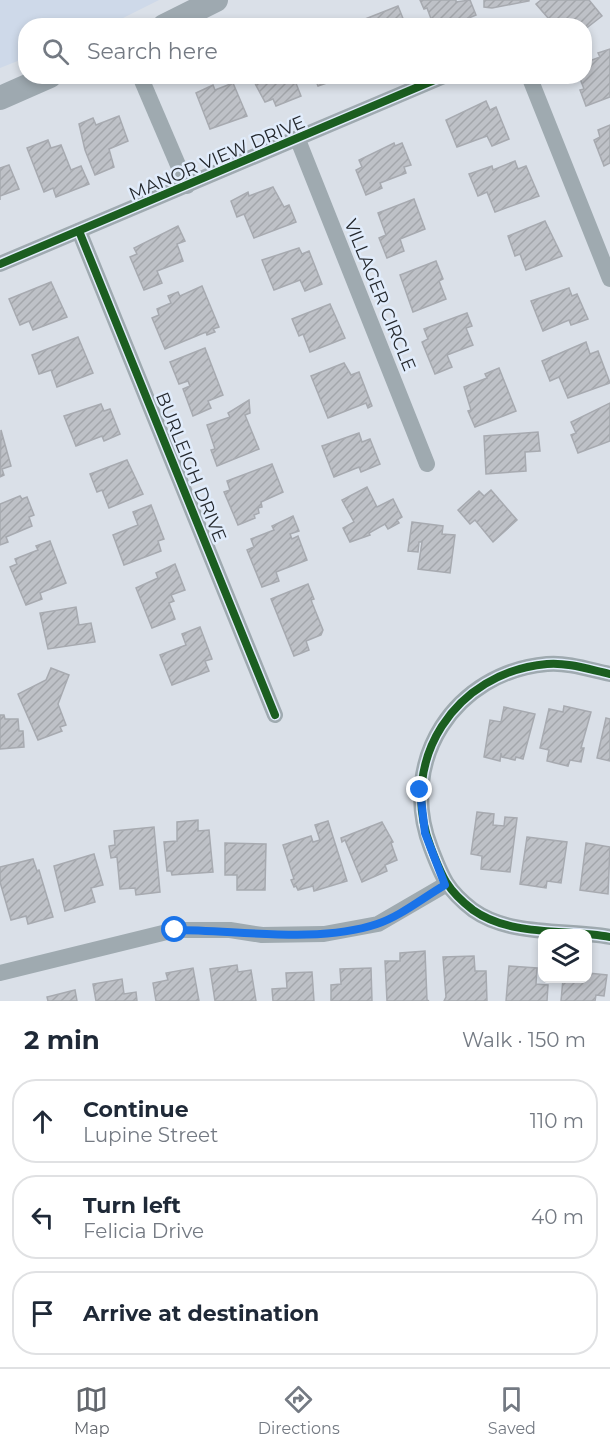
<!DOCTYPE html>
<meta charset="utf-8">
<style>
body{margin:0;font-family:Montserrat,sans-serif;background:#f2f2f3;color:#1f2937}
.controls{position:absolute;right:18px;bottom:18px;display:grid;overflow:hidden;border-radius:12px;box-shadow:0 3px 9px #0003}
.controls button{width:54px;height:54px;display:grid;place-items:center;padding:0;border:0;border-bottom:2px solid #e0e1e3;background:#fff;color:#1f2937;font:30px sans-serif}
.stop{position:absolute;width:18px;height:18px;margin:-14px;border:4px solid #1a73e8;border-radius:50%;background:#fff}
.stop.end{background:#1a73e8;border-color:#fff;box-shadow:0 2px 6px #0008}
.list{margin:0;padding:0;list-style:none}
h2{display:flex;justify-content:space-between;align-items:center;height:78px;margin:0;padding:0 24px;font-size:26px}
h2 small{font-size:20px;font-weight:400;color:#747a83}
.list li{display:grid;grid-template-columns:39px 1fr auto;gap:18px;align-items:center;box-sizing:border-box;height:84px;margin:0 12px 12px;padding:0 12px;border:2px solid #e0e1e3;border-radius:24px}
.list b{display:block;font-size:22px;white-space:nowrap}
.list p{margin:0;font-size:20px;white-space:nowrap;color:#747a83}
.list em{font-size:20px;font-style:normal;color:#747a83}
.icon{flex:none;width:33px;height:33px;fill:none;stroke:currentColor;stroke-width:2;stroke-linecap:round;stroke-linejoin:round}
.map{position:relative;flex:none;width:610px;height:1001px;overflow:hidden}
.search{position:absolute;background:#fff;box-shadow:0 3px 9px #0003;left:18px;right:18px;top:18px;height:66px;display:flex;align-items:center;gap:15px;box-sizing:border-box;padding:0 21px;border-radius:24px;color:#747a83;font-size:22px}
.sheet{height:366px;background:#fff}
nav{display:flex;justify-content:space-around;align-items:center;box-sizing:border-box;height:84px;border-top:2px solid #e0e1e3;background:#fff;font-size:16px;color:#747a83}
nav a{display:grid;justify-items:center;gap:3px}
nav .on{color:#64686e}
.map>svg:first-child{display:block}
</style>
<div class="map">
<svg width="610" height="1001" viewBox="0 0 610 1001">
<defs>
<pattern id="building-hatch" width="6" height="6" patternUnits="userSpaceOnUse" patternTransform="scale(1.5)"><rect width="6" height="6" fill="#bec1c7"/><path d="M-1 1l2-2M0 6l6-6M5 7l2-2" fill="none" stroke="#a3a6ab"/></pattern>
</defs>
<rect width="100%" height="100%" fill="#dae0e8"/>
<path fill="#ced9e9" d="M0,0H159L109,25L26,26L25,58L0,68Z"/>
<g fill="url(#building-hatch)" stroke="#a7aab0" stroke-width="1.5">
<path d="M420,0H456V2L470,0L476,15L449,26H441L439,20L433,24L427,8L424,9Z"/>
<path d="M484,0H529V1L492,8L484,7Z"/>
<path d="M541,0H589L602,16L584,30V26H555L536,4Z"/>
<path d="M398,6L406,26H356L355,23Z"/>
<path d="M610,49V97L586,106L580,90L584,89L579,76H584V63L600,57L598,53Z"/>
<path d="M251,76H286L288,81L294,78L301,96L276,106L273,99L265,102Z"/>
<path d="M314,76H347L318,86Z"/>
<path d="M233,83L247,116L210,129L196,93L213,85L215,90Z"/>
<path d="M486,101L490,110L496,107L509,139L492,146L487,136L457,147L446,120Z"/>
<path d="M119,116L128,141L109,149L114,167L95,175L85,150L79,124L93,118L96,125Z"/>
<path d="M610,125V163L604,166L594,140L600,137L598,130Z"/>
<path d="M48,140L51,148L61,145L71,170L81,166L89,184L56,197L53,188L44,192L27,148Z"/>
<path d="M394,143L395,146L402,143L411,165L404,167L406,173L380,183L382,188L366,195L356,170L362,167L359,160Z"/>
<path d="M515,161L518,169L526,166L539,196L495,212L487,192L478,196L469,174L492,166L493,170Z"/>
<path d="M9,165L19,189L0,196V200V168Z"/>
<path d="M273,187L284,207L289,205L296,222L254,238L244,214L237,217L231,201L248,192L249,196Z"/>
<path d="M414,199L425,229L400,239L404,251L387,258L379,238L386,235L378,213Z"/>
<path d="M545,221L562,256L526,270L520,254L515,256L508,236Z"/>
<path d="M178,226L185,241L177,244L183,261L157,271L162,283L144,290L130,257L137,254L134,248Z"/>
<path d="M299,248L302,254L309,251L322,284L305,291L300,280L274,290L262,260Z"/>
<path d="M436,261L443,279L439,281L446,299L413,312L400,275Z"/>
<path d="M51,282L67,317L33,330L29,321L20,325L9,299Z"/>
<path d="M202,286L219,327L213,329L215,332L207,335L206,332L165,349L152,318L159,315L157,309L171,303L168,296L178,292L180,296Z"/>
<path d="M569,288L572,296L577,294L588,319L571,325L569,320L543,331L531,301Z"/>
<path d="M330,304L345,338L310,352L303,334L299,336L292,319Z"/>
<path d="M467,313L472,326L466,328L473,345L447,355L452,367L435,374L422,342L428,339L424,329Z"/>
<path d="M78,337L93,373L57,387L51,370L39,374L32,355Z"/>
<path d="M586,342L590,354L598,351L610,383L568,398L559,377L550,381L542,361Z"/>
<path d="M205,348L223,395L208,401L211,408L193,416L183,389L190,386L188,381L179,384L170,362Z"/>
<path d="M344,363L351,375L359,372L372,406L368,408L366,403L328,418L311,376Z"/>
<path d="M499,368L516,411L475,427L468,411L471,410L464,387L487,378L485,374Z"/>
<path d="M249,400L250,413L245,415L259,449L217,466L211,450L215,449L207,425L230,417L228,413Z"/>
<path d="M610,403V441L578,453L571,435L576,433L571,422Z"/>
<path d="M101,404L104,411L110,409L120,434L104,441L102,436L76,446L64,416Z"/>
<path d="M1,430L11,466L2,469L4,475L0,477Z"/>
<path d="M538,432L540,451L525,452L526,471L486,474L484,436Z"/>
<path d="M359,433L362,442L370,439L380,464L361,472L359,467L334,477L322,446Z"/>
<path d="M127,460L143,494L109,508L102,490L97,492L90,474Z"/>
<path d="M272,464L283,492L261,502L262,507L258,508L259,513L254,515L255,518L238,525L224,492L230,490L227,481Z"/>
<path d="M367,487L377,507L393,499L402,517L397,520L399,523L388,529L385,524L369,533L370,535L350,542L343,528L354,522L342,500Z"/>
<path d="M491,490L517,520L493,542L475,520L470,524L458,510L479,491L484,496Z"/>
<path d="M20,496L22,499L27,497L34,515L29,517L32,526L6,537L8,542L0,545V504Z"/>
<path d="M151,505L164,539L158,541L161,551L124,565L113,535L138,525L133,512Z"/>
<path d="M293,516L299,531L290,534L292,539L298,536L307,560L276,572L279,581L262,587L247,550L254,547L251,539L274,530L272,526Z"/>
<path d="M412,522L443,526L442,534L455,535L450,573L418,569L422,542H419L418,552L408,551Z"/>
<path d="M50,541L66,583L40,593L42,599L26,605L10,567L17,564L15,559L38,550L36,546Z"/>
<path d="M175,564L185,590L171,595L174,601L169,603L175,619L152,628L136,588L158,578L156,573Z"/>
<path d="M308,584L314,599L311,600L323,630L321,635L306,641L309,650L294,656L271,599Z"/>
<path d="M76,607L79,625L91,623L95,642L48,649L40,613Z"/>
<path d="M200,627L212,659L205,661L209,671L172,685L160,655L186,645L182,634Z"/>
<path d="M51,668L69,675L58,704L66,725L60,727L62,731L38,740L18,694L46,680Z"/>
<path d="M564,706L591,712L581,748H584L581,762L570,760L568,766L547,761L549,750L540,748L549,709L563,712Z"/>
<path d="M504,707L535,714L523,759L516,757L515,760L502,757L501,753L500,761L484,757L490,720L501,722Z"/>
<path d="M0,715H4L5,719H18L19,731H23L24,747L0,749Z"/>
<path d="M606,718L610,719V761L597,758Z"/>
<path d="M477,812L494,814L493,825L504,826L505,817L517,818L510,872L481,869L482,856L471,854Z"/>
<path d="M198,820V831L209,830L213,872L172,875L171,871H167L164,842L177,841V822Z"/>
<path d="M328,821L347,881L314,891L313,886L298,890L296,886L294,887L291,880L294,879L283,845L311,836L313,842L320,840L315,825Z"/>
<path d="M382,822L393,842L391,843L397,860L385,865L387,871L362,882L345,840L342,842L341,838Z"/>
<path d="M154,827L160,892L136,895L135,888L120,889L117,857L111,858L109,846L115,845L114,831Z"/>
<path d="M527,837L567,842L561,883L547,881L546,888L520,884Z"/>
<path d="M225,843L266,844L265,890H237V875H225Z"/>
<path d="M586,843L610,847L608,894L580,890Z"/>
<path d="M94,854L103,885L91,888L95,902L65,911L54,866Z"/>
<path d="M33,859L37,871L39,870L53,917L28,924L26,916L11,920L0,882V867Z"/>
<path d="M425,951L427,1000L429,1001H387L385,961H400V953Z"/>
<path d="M474,956L475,971H486L487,1001H444L446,997L443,957Z"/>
<path d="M237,965L238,972L251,970L256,1001H215L210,969Z"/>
<path d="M509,966L537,968L536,984L548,985L547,1001H506Z"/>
<path d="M193,968L199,1001H156L153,983L168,980L166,973Z"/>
<path d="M371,968L372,1001H331V985L341,984L340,969Z"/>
<path d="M312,972L314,1001H273L272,989L287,988L286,973Z"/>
<path d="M588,973L607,975L604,996L596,995L595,1001H561L563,979L588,978Z"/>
<path d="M122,979L124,994L136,992L137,1001H96L93,984Z"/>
<path d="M75,990L77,1001H48L47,997Z"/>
</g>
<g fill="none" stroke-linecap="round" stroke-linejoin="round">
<g stroke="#9faab0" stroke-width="16">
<path d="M140,76L187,186"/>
<path d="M529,76L610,279"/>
<path d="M298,140L427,464"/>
<path d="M79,231L275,715"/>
<path d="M0,264L444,76"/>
<path d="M610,674C591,670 567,662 547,664C455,672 397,761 431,848C442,877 447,890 473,910C511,937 567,929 610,937"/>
<path d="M0,973L175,930H230L262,935L324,934L378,924L445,885"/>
</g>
<g stroke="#9ea9b0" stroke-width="24">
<path d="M164,26L216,0"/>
<path d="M0,98L50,76"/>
</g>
<g stroke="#e1ecfb" stroke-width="11">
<g id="cycleway">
<path d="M79,231L275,715"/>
<path d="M0,264L444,76"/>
<path d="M610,674C591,670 567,662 547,664C455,672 397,761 431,848C442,877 447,890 473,910C511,937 567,929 610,937"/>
</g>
</g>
<use href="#cycleway" stroke="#1b5e20" stroke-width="8"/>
</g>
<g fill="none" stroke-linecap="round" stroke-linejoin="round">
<path stroke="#1a73e8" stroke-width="8" d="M175,930C238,930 317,944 377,924C401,916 424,897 445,885L425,833L420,790"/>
</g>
<g text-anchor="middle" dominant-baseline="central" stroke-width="5" stroke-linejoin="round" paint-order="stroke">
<g font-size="18" fill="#24282d" stroke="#e1ecfb">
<text transform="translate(217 158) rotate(-23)">MANOR VIEW DRIVE</text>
<text transform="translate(380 295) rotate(68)">VILLAGER CIRCLE</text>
<text transform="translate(191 467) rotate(68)">BURLEIGH DRIVE</text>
</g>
</g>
</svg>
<div class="controls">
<button><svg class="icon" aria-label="layers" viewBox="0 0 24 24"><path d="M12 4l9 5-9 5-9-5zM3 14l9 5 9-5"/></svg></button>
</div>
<div class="stop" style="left:175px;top:930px"></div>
<div class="stop end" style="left:420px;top:790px"></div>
<div class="search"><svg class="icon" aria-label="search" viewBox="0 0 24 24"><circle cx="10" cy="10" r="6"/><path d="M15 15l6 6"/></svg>Search here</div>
</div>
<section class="sheet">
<h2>2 min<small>Walk · 150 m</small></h2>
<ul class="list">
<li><svg class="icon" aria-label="ahead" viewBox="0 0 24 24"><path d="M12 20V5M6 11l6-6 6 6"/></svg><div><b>Continue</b><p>Lupine Street</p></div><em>110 m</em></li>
<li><svg class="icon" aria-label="left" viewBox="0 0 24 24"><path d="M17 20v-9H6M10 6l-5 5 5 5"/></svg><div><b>Turn left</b><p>Felicia Drive</p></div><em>40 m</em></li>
<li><svg class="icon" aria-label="arrive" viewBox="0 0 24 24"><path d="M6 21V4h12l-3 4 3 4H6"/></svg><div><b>Arrive at destination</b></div></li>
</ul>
</section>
<nav>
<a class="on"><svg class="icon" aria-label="map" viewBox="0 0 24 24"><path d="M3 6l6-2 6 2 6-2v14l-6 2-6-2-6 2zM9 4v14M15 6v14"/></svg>Map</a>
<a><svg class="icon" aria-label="directions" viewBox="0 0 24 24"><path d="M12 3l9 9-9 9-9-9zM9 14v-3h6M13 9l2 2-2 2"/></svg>Directions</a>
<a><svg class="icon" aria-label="saved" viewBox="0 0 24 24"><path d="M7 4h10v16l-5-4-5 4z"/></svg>Saved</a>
</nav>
